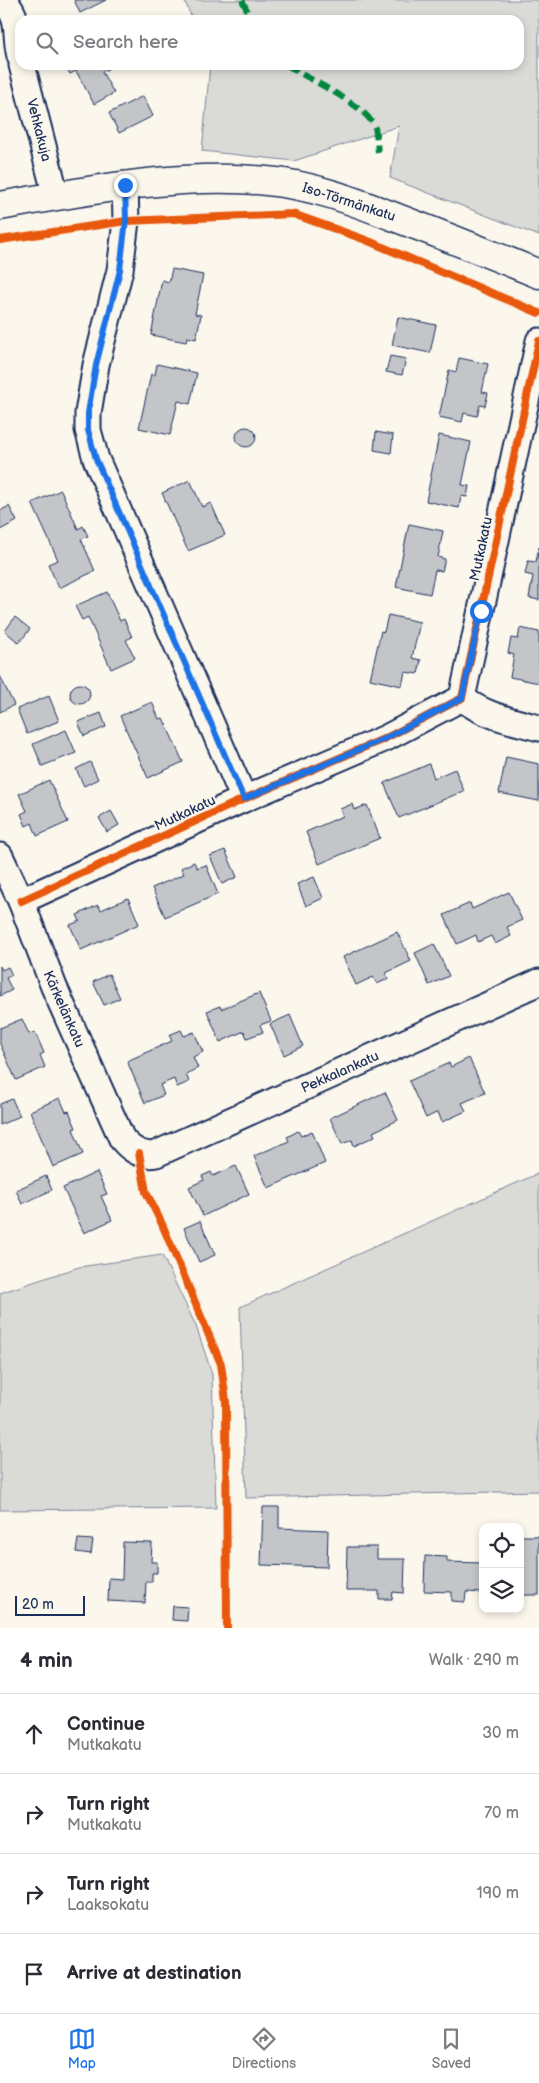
<!DOCTYPE html>
<meta charset="utf-8">
<style>
body{margin:0;font-family:"Balsamiq Sans",sans-serif;background:#f7f7f7;color:#2b2b33}
.controls{position:absolute;right:15px;bottom:15px;display:grid;overflow:hidden;border-radius:10px;box-shadow:0 2px 8px #0003}
.controls button{width:45px;height:45px;display:grid;place-items:center;padding:0;border:0;border-bottom:1px solid #e1e1e2;background:#fff;color:#2b2b33;font:25px sans-serif}
.scale{position:absolute;left:15px;bottom:12px;width:70px;box-sizing:border-box;padding-left:5px;border:2px solid #1b2f5e;border-top:0;font-size:14px;line-height:18px;white-space:nowrap;color:#1b2f5e;-webkit-text-stroke:4px #fbf7ec;paint-order:stroke}
.stop{position:absolute;width:15px;height:15px;margin:-11px;border:4px solid #1a73e8;border-radius:50%;background:#fff}
.stop.end{background:#1a73e8;border-color:#fff;box-shadow:0 1px 5px #0008}
.list{margin:0;padding:0;list-style:none}
h2{display:flex;justify-content:space-between;align-items:center;height:65px;margin:0;padding:0 20px;font-size:21px}
h2 small{font-size:16px;font-weight:400;color:#7c7c81}
.list li{display:grid;grid-template-columns:32px 1fr auto;gap:15px;align-items:center;box-sizing:border-box;height:80px;padding:0 20px;border-top:1px solid #e1e1e2}
.list b{display:block;font-size:19px;white-space:nowrap}
.list p{margin:0;font-size:16px;white-space:nowrap;color:#7c7c81}
.list em{font-size:16px;font-style:normal;color:#7c7c81}
.icon{flex:none;width:28px;height:28px;fill:none;stroke:currentColor;stroke-width:2;stroke-linecap:round;stroke-linejoin:round}
.map{position:relative;flex:none;width:539px;height:1628px;overflow:hidden}
.search{position:absolute;background:#fff;box-shadow:0 2px 8px #0003;left:15px;right:15px;top:15px;height:55px;display:flex;align-items:center;gap:12px;box-sizing:border-box;padding:0 18px;border-radius:15px;color:#7c7c81;font-size:19px}
.sheet{height:385px;background:#fff}
nav{display:flex;justify-content:space-around;align-items:center;box-sizing:border-box;height:70px;border-top:1px solid #e1e1e2;background:#fff;font-size:14px;color:#7c7c81}
nav a{display:grid;justify-items:center;gap:2px}
nav .on{color:#1a73e8}
.map>svg:first-child{display:block}
</style>
<div class="map">
<svg width="539" height="1628" viewBox="0 0 539 1628">
<rect width="100%" height="100%" fill="#fbf7ec"/>
<filter id="ink" filterUnits="userSpaceOnUse"><feTurbulence type="fractalNoise" baseFrequency=".02" numOctaves="2"/><feDisplacementMap in="SourceGraphic" scale="10" xChannelSelector="R" yChannelSelector="G"/><feConvolveMatrix kernelMatrix="1 2 1 2 8 2 1 2 1" color-interpolation-filters="sRGB"/></filter>
<g filter="url(#ink)">
<g fill="#dadad7" stroke="#7a849a">
<path d="M184,0H539V236L390,178L399,126L294,161L202,151L210,65H519V20H193Z"/>
<path d="M539,1173V1491L246,1498L240,1307Z"/>
<path d="M162,1255L196,1326L212,1374L216,1508L0,1510V1293L79,1267Z"/>
</g>
<g fill="#c3c5c9" stroke="#1b2f5e">
<path d="M74,0H106L80,13Z"/>
<path d="M65,65H115L102,72L114,93L94,104L76,71L70,74Z"/>
<path d="M143,96L153,116L119,133L109,113Z"/>
<path d="M172,269L203,275L195,314L201,315L196,339L187,337L186,342L151,335L162,280L169,282Z"/>
<path d="M398,317L436,325L430,353L392,345Z"/>
<path d="M390,356L406,359L402,375L386,372Z"/>
<path d="M459,358L488,364L482,392L488,393L485,406L480,405L477,416L464,413L462,422L439,417L449,370L456,372Z"/>
<path d="M157,364L197,373L190,404L178,401L170,435L139,428L151,374L155,375Z"/>
<circle cx="246" cy="437" r="10"/>
<path d="M376,432L393,435L391,453L374,450Z"/>
<path d="M439,435L471,442L462,485L469,486L467,497L461,496L459,508L426,501Z"/>
<path d="M190,480L202,507L211,503L225,535L188,551L162,493Z"/>
<path d="M61,490L78,529L83,526L88,536L81,539L95,571L59,588L48,564L58,560L32,503Z"/>
<path d="M9,506L17,521L0,530V511Z"/>
<path d="M409,524L443,531L438,557L445,559L442,571L435,570L430,594L396,587Z"/>
<path d="M539,547V600L529,598L533,576L525,574L528,561L536,562Z"/>
<path d="M107,592L120,621L124,619L132,637L126,640L135,658L111,669L88,617L82,620L75,606Z"/>
<path d="M388,615L420,622L412,658L421,660L418,674L405,672L402,686L370,679L381,631L384,632Z"/>
<path d="M15,617L30,629L19,643L5,631Z"/>
<path d="M520,628L539,632V683L510,677L514,655L508,653L511,638L518,639Z"/>
<path d="M0,676L14,705L0,712Z"/>
<circle cx="80" cy="694" r="10"/>
<path d="M49,696L59,721L27,734L17,709Z"/>
<path d="M152,702L159,719L163,718L183,762L148,778L120,716Z"/>
<path d="M101,713L106,727L84,736L78,722Z"/>
<path d="M66,730L76,753L42,766L33,744Z"/>
<path d="M506,757L539,764V801L499,793Z"/>
<path d="M90,762L98,779L84,786L76,769Z"/>
<path d="M429,764L434,778L455,769L464,791L399,818L384,783Z"/>
<path d="M49,780L68,822L37,836L32,823L26,826L21,814L27,811L19,794Z"/>
<path d="M352,804L354,810L367,805L380,838L319,864L306,832L343,816L340,809Z"/>
<path d="M111,811L119,825L107,832L99,818Z"/>
<path d="M225,850L237,877L222,884L210,856Z"/>
<path d="M194,862L197,868L206,865L218,894L165,917L152,888L184,874L181,868Z"/>
<path d="M314,877L323,898L306,906L297,884Z"/>
<path d="M509,892L522,920L507,927L511,936L495,944L491,936L478,942L476,935L457,944L444,915L470,903L472,909Z"/>
<path d="M128,898L139,924L81,950L70,925L80,921L77,915L98,905L101,910Z"/>
<path d="M397,932L411,961L386,973L388,979L377,984L373,977L356,985L343,957Z"/>
<path d="M434,944L449,976L429,985L415,953Z"/>
<path d="M0,966L2,970L8,967L12,975L6,978L12,990L0,996Z"/>
<path d="M109,974L120,998L104,1005L93,982Z"/>
<path d="M259,993L271,1021L260,1025L263,1032L247,1038L244,1031L220,1042L207,1011L220,1006L221,1009Z"/>
<path d="M290,1015L303,1046L284,1055L270,1024Z"/>
<path d="M22,1019L29,1034L35,1032L44,1053L40,1055L45,1067L16,1080L0,1044V1028Z"/>
<path d="M181,1030L184,1036L194,1032L203,1052L193,1057L198,1068L186,1074L189,1082L177,1087L174,1079L160,1085L164,1095L145,1103L127,1061L172,1041L169,1035Z"/>
<path d="M469,1058L485,1093L462,1103L466,1111L442,1122L438,1112L426,1118L409,1081L449,1063L451,1067Z"/>
<path d="M385,1092L398,1120L373,1132L375,1136L354,1146L352,1140L342,1144L330,1118Z"/>
<path d="M60,1098L66,1112L69,1111L76,1128L73,1129L83,1154L53,1167L30,1111Z"/>
<path d="M12,1099L20,1116L0,1125V1104Z"/>
<path d="M298,1131L301,1136L312,1131L325,1163L268,1188L254,1156L289,1141L287,1137Z"/>
<path d="M236,1166L249,1194L203,1216L189,1187L204,1180L202,1176L211,1172L213,1176Z"/>
<path d="M97,1172L107,1194L101,1196L112,1220L84,1233L63,1188Z"/>
<path d="M46,1176L52,1190L22,1204L16,1190Z"/>
<path d="M200,1221L215,1255L199,1262L184,1228Z"/>
<path d="M263,1507H279V1528L328,1530L327,1567L261,1565Z"/>
<rect x="520" y="1536" width="19" height="59"/>
<path d="M78,1539L93,1540L91,1554L76,1552Z"/>
<path d="M123,1542L152,1543L151,1562H157V1573H152V1582H146L145,1603L108,1601L109,1578L122,1579Z"/>
<path d="M347,1547H377V1559H405L404,1593L393,1592L392,1599H379V1591H346Z"/>
<path d="M425,1556L447,1557V1562L483,1563V1593L466,1592L465,1602L452,1601V1592L424,1591Z"/>
<path d="M173,1606L188,1607L187,1621L172,1620Z"/>
</g>
<g fill="none" stroke-linecap="round" stroke-linejoin="round">
<g stroke="#1b2f5e" stroke-width="29">
<g id="minor">
<path d="M4,0C22,22 14,33 20,56"/>
<path d="M22,65L56,196"/>
<path d="M125,185L126,221L120,270L96,365L88,413V430L96,459L244,799"/>
<path d="M462,698C484,716 513,721 539,728"/>
<path d="M0,856L21,901L54,987L122,1139C131,1150 142,1157 156,1154L539,982"/>
<path d="M21,901L244,799L386,738L462,698L539,341"/>
</g>
</g>
<g stroke="#1b2f5e" stroke-width="31">
<path id="tertiary" d="M0,206C84,191 182,172 267,181C315,185 361,204 405,221C450,238 495,256 539,274"/>
</g>
<use href="#minor" stroke="#fbf7ec" stroke-width="25"/>
<use href="#tertiary" stroke="#fbf7ec" stroke-width="28"/>
<g stroke="#00873e" stroke-width="6" stroke-dasharray="12 6" stroke-linecap="butt">
<path d="M242,0L252,20"/>
<path d="M287,65C309,80 367,105 375,128C377,135 377,145 378,152"/>
</g>
<g stroke="#fbf7ec" stroke-width="11">
<g id="cycleway">
<path d="M0,240L126,221L293,214L366,240L539,313"/>
<path d="M21,901L244,799L386,738L462,698L539,341"/>
<path d="M139,1153L146,1192L162,1224L221,1364L226,1401L227,1628"/>
</g>
</g>
<use href="#cycleway" stroke="#e8590c" stroke-width="8"/>
</g>
</g>
<g fill="none" stroke-linecap="round" stroke-linejoin="round" filter="url(#ink)">
<path stroke="#1a73e8" stroke-width="6" d="M125,185L126,220L120,270L96,365L88,413V430L96,459L244,799L386,738L462,698L481,611"/>
</g>
<g text-anchor="middle" dominant-baseline="central" stroke-width="4" stroke-linejoin="round" paint-order="stroke">
<g font-size="14" fill="#1b2f5e" stroke="#fbf7ec">
<text transform="translate(39 130) rotate(76)">Vehkakuja</text>
<text transform="translate(349 202) rotate(18)">Iso-Törmänkatu</text>
<text transform="translate(481 549) rotate(-78)">Mutkakatu</text>
<text transform="translate(185 813) rotate(-25)">Mutkakatu</text>
<text transform="translate(64 1009) rotate(66)">Kärkelänkatu</text>
<text transform="translate(340 1072) rotate(-24)">Pekkalankatu</text>
</g>
</g>
</svg>
<div class="controls">
<button><svg class="icon" aria-label="locate" viewBox="0 0 24 24"><circle cx="12" cy="12" r="6"/><path d="M12 2v4M12 18v4M2 12h4M18 12h4"/></svg></button>
<button><svg class="icon" aria-label="layers" viewBox="0 0 24 24"><path d="M12 4l9 5-9 5-9-5zM3 14l9 5 9-5"/></svg></button>
</div>
<div class="scale">20 m</div>
<div class="stop" style="left:481px;top:611px"></div>
<div class="stop end" style="left:125px;top:185px"></div>
<div class="search"><svg class="icon" aria-label="search" viewBox="0 0 24 24"><circle cx="10" cy="10" r="6"/><path d="M15 15l6 6"/></svg>Search here</div>
</div>
<section class="sheet">
<h2>4 min<small>Walk · 290 m</small></h2>
<ul class="list">
<li><svg class="icon" aria-label="ahead" viewBox="0 0 24 24"><path d="M12 20V5M6 11l6-6 6 6"/></svg><div><b>Continue</b><p>Mutkakatu</p></div><em>30 m</em></li>
<li><svg class="icon" aria-label="right" viewBox="0 0 24 24"><path d="M7 20v-9h11M14 6l5 5-5 5"/></svg><div><b>Turn right</b><p>Mutkakatu</p></div><em>70 m</em></li>
<li><svg class="icon" aria-label="right" viewBox="0 0 24 24"><path d="M7 20v-9h11M14 6l5 5-5 5"/></svg><div><b>Turn right</b><p>Laaksokatu</p></div><em>190 m</em></li>
<li><svg class="icon" aria-label="arrive" viewBox="0 0 24 24"><path d="M6 21V4h12l-3 4 3 4H6"/></svg><div><b>Arrive at destination</b></div></li>
</ul>
</section>
<nav>
<a class="on"><svg class="icon" aria-label="map" viewBox="0 0 24 24"><path d="M3 6l6-2 6 2 6-2v14l-6 2-6-2-6 2zM9 4v14M15 6v14"/></svg>Map</a>
<a><svg class="icon" aria-label="directions" viewBox="0 0 24 24"><path d="M12 3l9 9-9 9-9-9zM9 14v-3h6M13 9l2 2-2 2"/></svg>Directions</a>
<a><svg class="icon" aria-label="saved" viewBox="0 0 24 24"><path d="M7 4h10v16l-5-4-5 4z"/></svg>Saved</a>
</nav>
